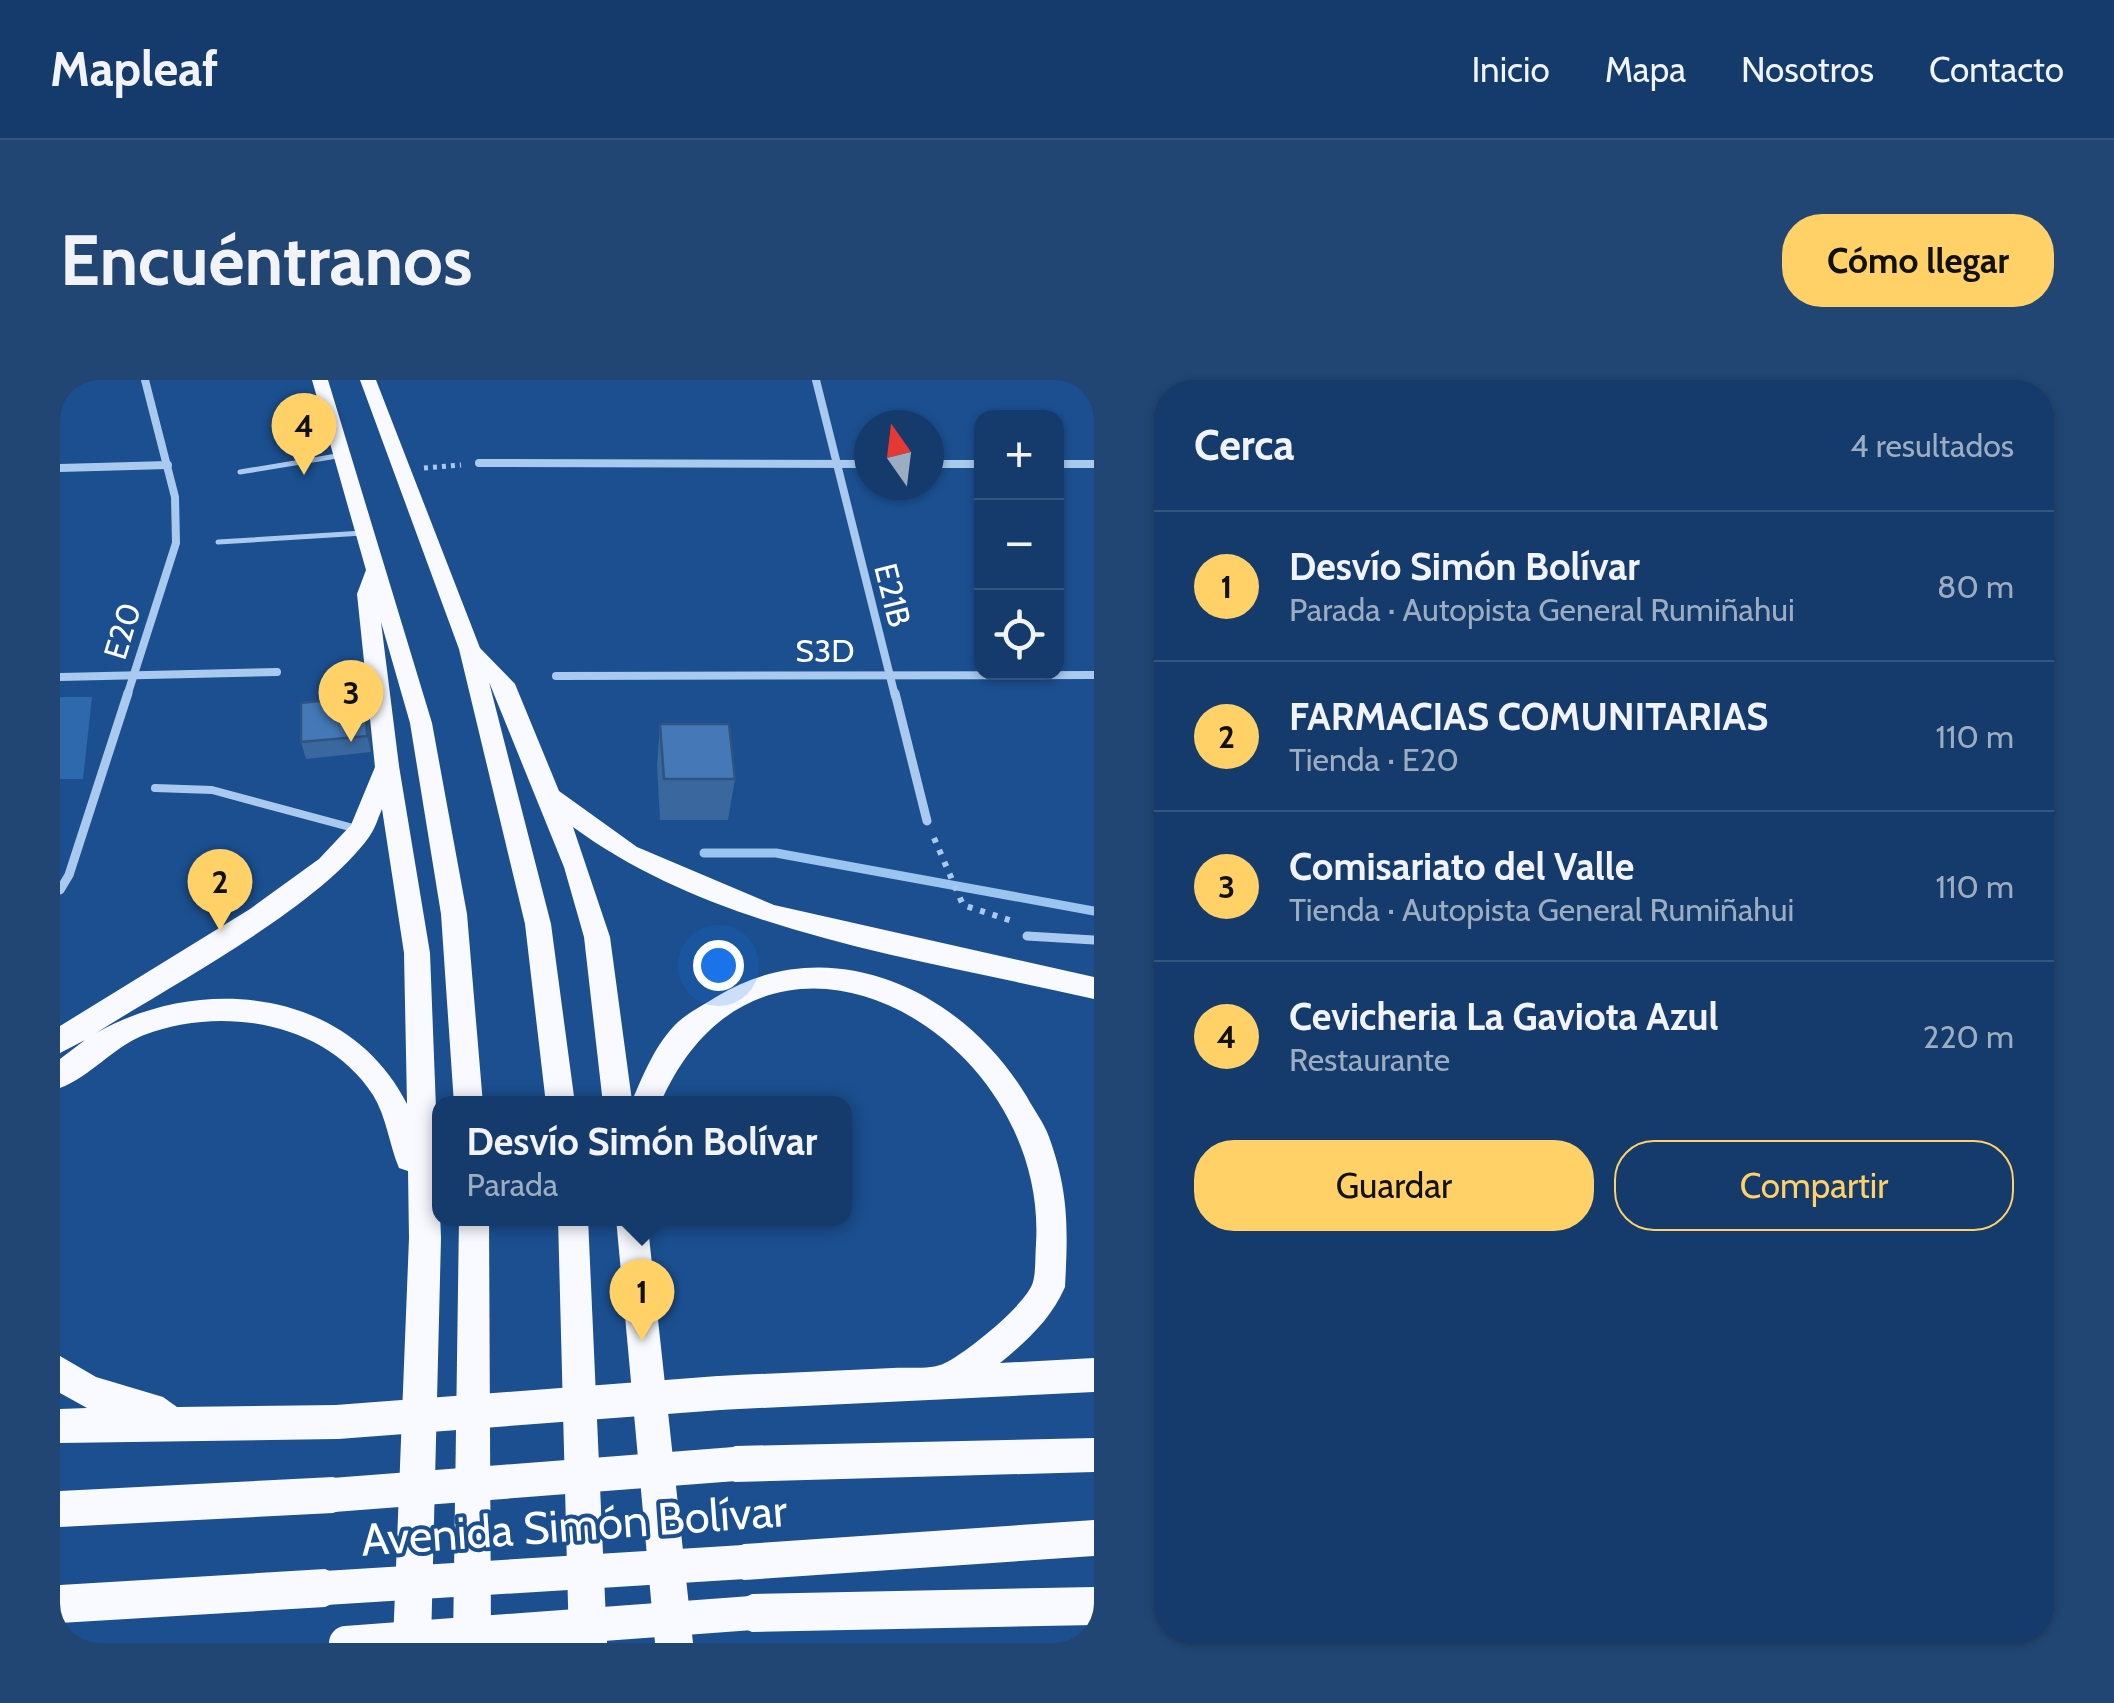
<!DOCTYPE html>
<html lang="es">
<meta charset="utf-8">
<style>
body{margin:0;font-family:Cabin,sans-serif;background:#214673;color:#f1f3f6}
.controls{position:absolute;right:30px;top:30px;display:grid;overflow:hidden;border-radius:20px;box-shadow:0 2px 8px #0004}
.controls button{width:90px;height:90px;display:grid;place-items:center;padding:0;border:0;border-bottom:2px solid #33557e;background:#143b6b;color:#f1f3f6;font:50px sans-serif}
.compass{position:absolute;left:794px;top:30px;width:90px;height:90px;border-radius:50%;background:#143b6b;box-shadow:0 2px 8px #0004;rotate:346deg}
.you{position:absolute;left:658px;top:585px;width:35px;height:35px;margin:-25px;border:8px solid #fff;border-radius:50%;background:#1a73e8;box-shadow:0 0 0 15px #1a73e833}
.badge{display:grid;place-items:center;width:65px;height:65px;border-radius:50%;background:#ffd166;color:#111;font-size:32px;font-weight:700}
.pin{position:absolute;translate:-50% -82px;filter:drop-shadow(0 2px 5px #0008)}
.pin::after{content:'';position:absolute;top:52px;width:35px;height:30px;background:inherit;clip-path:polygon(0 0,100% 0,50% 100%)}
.popup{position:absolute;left:372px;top:716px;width:420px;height:130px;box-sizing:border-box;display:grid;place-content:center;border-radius:20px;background:#143b6b;filter:drop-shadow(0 2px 8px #0005);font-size:32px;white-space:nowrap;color:#9dadc1}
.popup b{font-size:38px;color:#f1f3f6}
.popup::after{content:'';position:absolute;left:50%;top:100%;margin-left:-20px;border:20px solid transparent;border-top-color:#143b6b}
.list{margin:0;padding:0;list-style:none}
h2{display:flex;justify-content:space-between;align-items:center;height:130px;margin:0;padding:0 40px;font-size:42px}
h2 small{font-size:32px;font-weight:400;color:#9dadc1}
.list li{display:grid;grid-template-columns:65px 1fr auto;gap:30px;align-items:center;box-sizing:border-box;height:150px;padding:0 40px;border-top:2px solid #33557e}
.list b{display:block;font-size:38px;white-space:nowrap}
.list p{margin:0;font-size:32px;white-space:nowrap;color:#9dadc1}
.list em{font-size:32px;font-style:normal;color:#9dadc1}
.actions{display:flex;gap:20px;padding:30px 40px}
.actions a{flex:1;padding:22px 0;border:2px solid #ffd166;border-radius:40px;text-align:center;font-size:35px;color:#ffd166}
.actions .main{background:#ffd166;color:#111}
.icon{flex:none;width:55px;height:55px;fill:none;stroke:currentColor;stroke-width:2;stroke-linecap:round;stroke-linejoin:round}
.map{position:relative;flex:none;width:1034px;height:1263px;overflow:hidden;border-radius:40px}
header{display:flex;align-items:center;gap:60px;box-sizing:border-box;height:140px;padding:0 50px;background:#143b6b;border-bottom:2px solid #33557e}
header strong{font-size:48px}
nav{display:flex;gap:55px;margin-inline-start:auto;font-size:35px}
.intro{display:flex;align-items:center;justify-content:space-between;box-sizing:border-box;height:240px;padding:0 60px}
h1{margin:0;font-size:70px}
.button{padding:25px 45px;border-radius:40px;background:#ffd166;color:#111;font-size:35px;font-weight:700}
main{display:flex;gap:60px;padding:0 60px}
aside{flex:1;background:#143b6b;border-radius:40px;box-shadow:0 2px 8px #0004}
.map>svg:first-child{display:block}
</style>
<header>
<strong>Mapleaf</strong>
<nav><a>Inicio</a><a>Mapa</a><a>Nosotros</a><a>Contacto</a></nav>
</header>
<div class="intro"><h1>Encuéntranos</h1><a class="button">Cómo llegar</a></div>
<main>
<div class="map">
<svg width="1034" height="1263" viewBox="0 0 1034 1263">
<rect width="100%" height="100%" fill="#1b4f8f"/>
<path fill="#2e69ad" d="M0,317H32L23,399H0Z"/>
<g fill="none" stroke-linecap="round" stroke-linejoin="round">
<path stroke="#9cc4f0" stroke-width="9" d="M644,473H716L1034,531"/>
<path stroke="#a9c9ee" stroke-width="5" stroke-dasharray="4 5" stroke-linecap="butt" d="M364,88L401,85"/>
<path stroke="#a9c9ee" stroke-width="6" stroke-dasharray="5 8" stroke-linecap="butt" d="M874,458L903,525L955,542"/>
<g stroke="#a9c9ee" stroke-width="5">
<path d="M180,92L283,75"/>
<path d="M158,162L303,153"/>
</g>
<path stroke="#a9c9ee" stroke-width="8" d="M95,408L152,410L297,449"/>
<g stroke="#a9c9ee" stroke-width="8">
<path d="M756,0L835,316"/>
<path d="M419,83L809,84"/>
<path d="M869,84H922"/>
<path d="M996,84H1034"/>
<path d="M0,88L108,85"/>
<path d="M496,296L1034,295"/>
<path d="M0,297L217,292"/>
<path d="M67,316L116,163L115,117L85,0"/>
</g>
<g stroke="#a9c9ee" stroke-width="9">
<path d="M835,313L867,441"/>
<path d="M0,510L9,495L68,313"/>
<path d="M967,556L1034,560"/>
</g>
<g fill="#f8faff" fill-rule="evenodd">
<path d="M252,0H268L372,343L407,534L423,724H394L381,534L350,343L321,242L339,386L370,573L381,858L371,1263H333L349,858L348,791L339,788C329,764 327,738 313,715C266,642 162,625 84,655C53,667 30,697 0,708V679L25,660L0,673V646L190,529L259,479L291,445L315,387L297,214L306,190ZM322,429L344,573L347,724C289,609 142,593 36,653C113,604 258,528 309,457C315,449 318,438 322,429Z"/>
<path d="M300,0H316L420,268L455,304L499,411L577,467L714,525L1034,597V619C862,579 657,553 513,447L550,557L572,721C584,693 596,663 618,642C629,632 644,625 656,617C770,547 903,610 967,717C974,730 984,743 989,757C1009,812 1008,850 1005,907C991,939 967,961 940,983L1034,978V1012L659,1030L647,1025L642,1013L647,1001L659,996C717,993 775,991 833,988C848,987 872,990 885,983C906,973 967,924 973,902C976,891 975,876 976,864C989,652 702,489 600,724H543L524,557L504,487L429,302L491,544L515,724H486L465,544L399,269Z"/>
<path d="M399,838H429L431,1263H393Z"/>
<path d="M498,838H528L547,1263H509Z"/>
<path d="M556,838H587L633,1263H595Z"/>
<path d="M0,976L36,997L103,1017L117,1027L277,1025L289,1030L294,1042L289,1054L277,1059L0,1063V1029L27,1028L0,1013Z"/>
<path d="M1034,1058V1092L675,1102L663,1096L657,1084L663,1072L675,1066Z"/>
<path d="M273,1097L286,1102L291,1115L286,1128L273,1133L0,1147V1111Z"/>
<path d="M1034,1140V1176L684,1200L671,1195L666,1182L671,1169L684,1164Z"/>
<path d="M265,1189L278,1195L284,1208L278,1221L265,1227L0,1243V1205Z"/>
<path d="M1034,1207V1245L692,1252L679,1246L673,1233L679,1220L692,1214Z"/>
</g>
<g stroke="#f8faff" stroke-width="34">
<path d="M277,1042L659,1013"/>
<path d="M273,1115L675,1084"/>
<path d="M265,1208L684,1182"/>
<path d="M286,1263L692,1233"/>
</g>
</g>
<g fill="#3a679d">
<path d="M308,333L311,372L246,379L241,362Z"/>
<path d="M600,344L675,399L668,440H600L597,386Z"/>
</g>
<path fill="#305480" d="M305,316L308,333L311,372L307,356Z"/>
<g fill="#4478b7" stroke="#305480" stroke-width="2.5">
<path d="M305,316L307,356L241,362V323Z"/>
<path d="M600,344H669L675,399H604Z"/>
</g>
<g text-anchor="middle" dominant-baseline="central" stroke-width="8" stroke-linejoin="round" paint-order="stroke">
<g font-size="32" fill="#fff" stroke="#1b4f8f">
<text transform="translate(833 215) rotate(76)">E21B</text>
<text transform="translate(62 251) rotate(-73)">E20</text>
<text x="765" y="270">S3D</text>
</g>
<g font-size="45" fill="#fff" stroke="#1b4f8f">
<text transform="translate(514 1145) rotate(-4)">Avenida Simón Bolívar</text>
</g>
</g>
</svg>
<div class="controls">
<button>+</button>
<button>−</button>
<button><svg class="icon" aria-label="locate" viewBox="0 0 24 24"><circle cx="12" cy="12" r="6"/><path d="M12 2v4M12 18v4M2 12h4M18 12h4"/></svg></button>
</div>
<svg class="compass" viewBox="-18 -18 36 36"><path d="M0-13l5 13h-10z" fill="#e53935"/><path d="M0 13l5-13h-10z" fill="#9dadc1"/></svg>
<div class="you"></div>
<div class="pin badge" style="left:582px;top:961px">1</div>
<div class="popup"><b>Desvío Simón Bolívar</b>Parada</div>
<div class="pin badge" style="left:160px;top:551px">2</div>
<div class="pin badge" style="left:291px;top:362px">3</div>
<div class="pin badge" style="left:244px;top:95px">4</div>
</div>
<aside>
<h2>Cerca<small>4 resultados</small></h2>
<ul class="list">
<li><span class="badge">1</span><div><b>Desvío Simón Bolívar</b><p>Parada · Autopista General Rumiñahui</p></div><em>80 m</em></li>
<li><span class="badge">2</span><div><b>FARMACIAS COMUNITARIAS</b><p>Tienda · E20</p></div><em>110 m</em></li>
<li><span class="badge">3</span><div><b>Comisariato del Valle</b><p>Tienda · Autopista General Rumiñahui</p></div><em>110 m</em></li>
<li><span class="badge">4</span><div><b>Cevicheria La Gaviota Azul</b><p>Restaurante</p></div><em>220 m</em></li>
</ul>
<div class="actions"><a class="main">Guardar</a><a>Compartir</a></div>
</aside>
</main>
